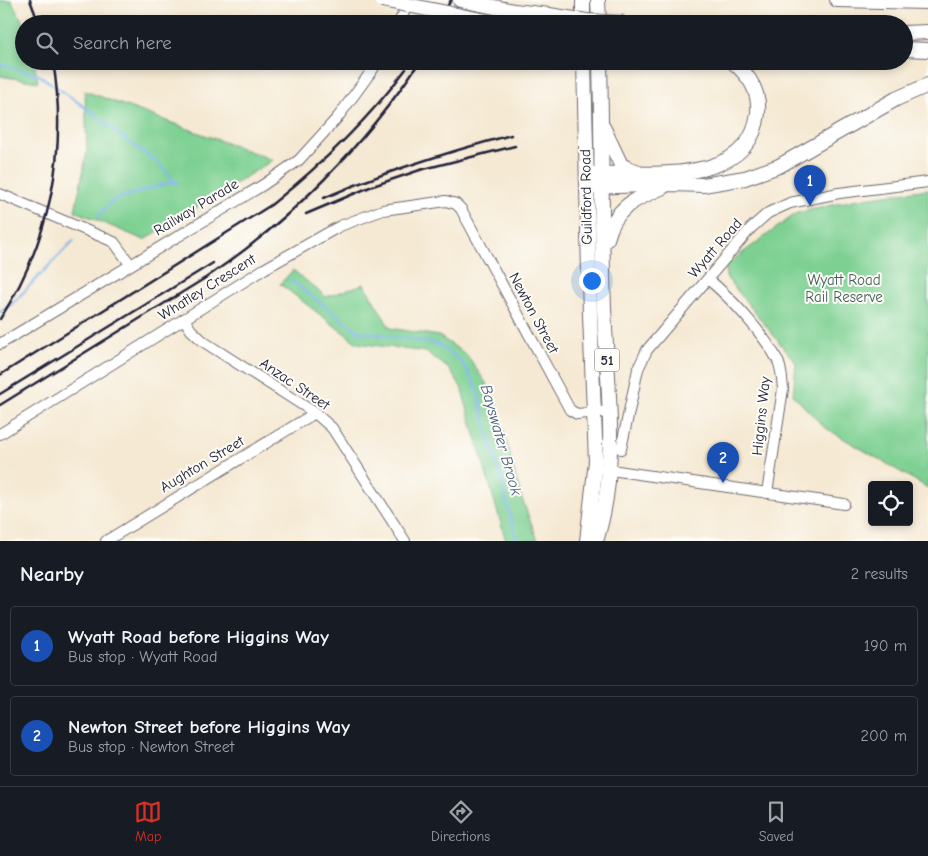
<!DOCTYPE html>
<meta charset="utf-8">
<style>
body{margin:0;font-family:"Comic Neue",sans-serif;background:#20242c;color:#f1f3f6}
.controls{position:absolute;right:15px;bottom:15px;display:grid;overflow:hidden;border-radius:5px;box-shadow:0 2px 8px #0003}
.controls button{width:45px;height:45px;display:grid;place-items:center;padding:0;border:0;border-bottom:1px solid #363941;background:#171b24;color:#f1f3f6;font:25px sans-serif}
.you{position:absolute;left:591px;top:280px;width:18px;height:18px;margin:-12px;border:4px solid #fff;border-radius:50%;background:#1a73e8;box-shadow:0 0 0 8px #1a73e833}
.badge{display:grid;place-items:center;width:32px;height:32px;border-radius:50%;background:#d93025;color:#fff;font-size:16px;font-weight:700}
.pin{position:absolute;translate:-50% -41px;filter:drop-shadow(0 1px 2px #0008)}
.pin::after{content:'';position:absolute;top:26px;width:18px;height:15px;background:inherit;clip-path:polygon(0 0,100% 0,50% 100%)}
.list{margin:0;padding:0;list-style:none}
h2{display:flex;justify-content:space-between;align-items:center;height:65px;margin:0;padding:0 20px;font-size:21px}
h2 small{font-size:16px;font-weight:400;color:#9ea1a6}
.list li{display:grid;grid-template-columns:32px 1fr auto;gap:15px;align-items:center;box-sizing:border-box;height:80px;margin:0 10px 10px;padding:0 10px;border:1px solid #363941;border-radius:5px}
.list b{display:block;font-size:19px;white-space:nowrap}
.list p{margin:0;font-size:16px;white-space:nowrap;color:#9ea1a6}
.list em{font-size:16px;font-style:normal;color:#9ea1a6}
.icon{flex:none;width:28px;height:28px;fill:none;stroke:currentColor;stroke-width:2;stroke-linecap:round;stroke-linejoin:round}
.map{position:relative;flex:none;width:928px;height:541px;overflow:hidden}
.search{position:absolute;background:#171b24;box-shadow:0 2px 8px #0003;left:15px;right:15px;top:15px;height:55px;display:flex;align-items:center;gap:12px;box-sizing:border-box;padding:0 18px;border-radius:28px;color:#9ea1a6;font-size:19px}
.sheet{height:245px;background:#171b24}
nav{display:flex;justify-content:space-around;align-items:center;box-sizing:border-box;height:70px;border-top:1px solid #363941;background:#171b24;font-size:14px;color:#9ea1a6}
nav a{display:grid;justify-items:center;gap:2px}
nav .on{color:#d93025}
.map>svg:first-child{display:block}
</style>
<div class="map">
<svg width="928" height="541" viewBox="0 0 928 541">
<rect width="100%" height="100%" fill="#fdfcf7"/>
<filter id="ink" filterUnits="userSpaceOnUse"><feTurbulence type="fractalNoise" baseFrequency=".02" numOctaves="2"/><feDisplacementMap in="SourceGraphic" scale="10" xChannelSelector="R" yChannelSelector="G"/><feConvolveMatrix kernelMatrix="1 2 1 2 8 2 1 2 1" color-interpolation-filters="sRGB"/></filter>
<filter id="wash" filterUnits="userSpaceOnUse"><feTurbulence type="fractalNoise" baseFrequency=".0096" numOctaves="4" result="noise"/><feDisplacementMap in="SourceGraphic" scale="20" xChannelSelector="R" yChannelSelector="G"/><feGaussianBlur stdDeviation="1.12" result="paint"/><feColorMatrix in="noise" values="0 0 0 0 0 0 0 0 0 0 0 0 0 0 0 0 0 1.4 0 .05"/><feComposite in="paint" operator="in"/></filter>
<g filter="url(#wash)">
<rect width="100%" height="100%" fill="#f5e9d3"/>
<g fill="#7dd092" stroke="#507966">
<path d="M0,0H11L24,24V61H34L38,82L0,76Z"/>
<path d="M85,91L273,160L144,240L75,211L87,152Z"/>
<path d="M928,189V488L824,427L793,395L796,363L726,277V265L797,213L858,199Z"/>
<path d="M293,270L326,297L364,284L390,328L439,336L467,355L490,389L498,409L522,499L538,541H506L461,387L448,368L426,352L357,343L280,284Z"/>
</g>
<g fill="none" stroke-linecap="round" stroke-linejoin="round">
<g stroke="#7db4ec" stroke-width="2.5">
<path d="M0,64L39,75L96,115L117,133L157,162L177,183"/>
<path d="M98,216L113,200L168,183H177"/>
<path d="M290,280L358,331L438,344L462,362L476,387L517,541"/>
<path d="M0,312L11,305L74,240"/>
</g>
</g>
</g>
<g filter="url(#ink)">
<g fill="none" stroke-linecap="round" stroke-linejoin="round">
<g stroke="#6c6870" stroke-width="12">
<g id="minor">
<path d="M398,24L410,1"/>
<path d="M0,194L114,242L130,264"/>
<path d="M708,279C731,298 762,332 777,359C782,368 782,379 783,389L767,493"/>
<path d="M184,319L191,330L204,342L315,413L332,428L405,541"/>
<path d="M0,344L263,185L299,160L338,117L373,69L378,61"/>
<path d="M0,434L264,269L340,226L383,210L446,201L456,204L461,209L570,410L577,414L610,411"/>
<path d="M621,449L638,369L647,350L751,228L768,213L790,203L839,193L928,182"/>
<path d="M604,469L844,504"/>
<path d="M106,541L315,413"/>
</g>
</g>
<g stroke="#6c6870" stroke-width="16">
<g id="highway">
<path d="M460,0L514,11L549,15"/>
<path d="M583,0V24"/>
<path d="M598,0L599,24"/>
<path d="M837,0L928,2"/>
<path d="M487,21L501,24"/>
<path d="M904,33L928,32"/>
<path d="M904,49L928,50"/>
<path d="M584,61L590,315L596,461L587,541"/>
<path d="M603,127L621,165L627,168L636,171"/>
<path d="M592,174C644,171 750,189 758,113C760,91 749,75 732,61"/>
<path d="M592,187L671,184L703,185L745,178L779,166L896,99L928,85"/>
<path d="M607,239C615,207 635,199 663,187"/>
<path d="M596,541C620,466 607,385 604,308C601,225 602,143 600,61"/>
</g>
</g>
<use href="#minor" stroke="#fff" stroke-width="10"/>
<use href="#highway" stroke="#fff" stroke-width="14"/>
<g stroke="#22223b" stroke-width="2.5">
<path d="M30,0L39,24"/>
<path d="M437,24L451,0"/>
<path d="M324,198C385,171 448,152 511,135"/>
<path d="M306,214L370,187L420,170L515,146"/>
<path d="M0,319C50,242 68,152 53,61"/>
<path d="M0,375L271,205C321,165 368,120 406,69"/>
<path d="M0,394L213,263"/>
<path d="M0,405L207,277C290,221 365,145 420,61"/>
</g>
<g stroke="#6c6870" stroke-width="16" stroke-linecap="butt">
<g id="highway-bridge">
<path d="M382,0L487,21"/>
<path d="M549,15L587,21L624,23"/>
</g>
</g>
<use href="#highway-bridge" stroke="#fff" stroke-width="14"/>
</g>
</g>
<g text-anchor="middle" dominant-baseline="central" stroke-width="4" stroke-linejoin="round" paint-order="stroke">
<rect fill="#fdfcf7" stroke="#646373" stroke-width="1" x="594.5" y="348.5" width="25" height="23" rx="4"/>
<g font-size="14" font-weight="bold" fill="#22223b">
<text x="607" y="360">51</text>
</g>
<g font-size="15" fill="#22223b" stroke="#fdfcf7">
<text transform="translate(586 197) rotate(-91)">Guildford Road</text>
<text transform="translate(196 207) rotate(-31)">Railway Parade</text>
<text transform="translate(715 248) rotate(-49)">Wyatt Road</text>
<text transform="translate(207 287) rotate(-32)">Whatley Crescent</text>
<text transform="translate(534 313) rotate(62)">Newton Street</text>
<text transform="translate(295 384) rotate(34)">Anzac Street</text>
<text transform="translate(761 416) rotate(-84)">Higgins Way</text>
<text transform="translate(202 464) rotate(-31)">Aughton Street</text>
</g>
<g font-size="15" fill="#425f59" stroke="#fdfcf7">
<text x="844" y="280">Wyatt Road<tspan x="844" dy="17">Rail Reserve</tspan></text>
</g>
<g font-size="16" font-style="italic" fill="#465c82" stroke="#fdfcf7">
<text transform="translate(501 440) rotate(74)">Bayswater Brook</text>
</g>
</g>
</svg>
<div class="controls">
<button><svg class="icon" aria-label="locate" viewBox="0 0 24 24"><circle cx="12" cy="12" r="6"/><path d="M12 2v4M12 18v4M2 12h4M18 12h4"/></svg></button>
</div>
<div class="you"></div>
<div class="pin badge" style="left:810px;top:206px;background:#1a4fb4">1</div>
<div class="pin badge" style="left:723px;top:483px;background:#1a4fb4">2</div>
<div class="search"><svg class="icon" aria-label="search" viewBox="0 0 24 24"><circle cx="10" cy="10" r="6"/><path d="M15 15l6 6"/></svg>Search here</div>
</div>
<section class="sheet">
<h2>Nearby<small>2 results</small></h2>
<ul class="list">
<li><span class="badge" style="background:#1a4fb4">1</span><div><b>Wyatt Road before Higgins Way</b><p>Bus stop · Wyatt Road</p></div><em>190 m</em></li>
<li><span class="badge" style="background:#1a4fb4">2</span><div><b>Newton Street before Higgins Way</b><p>Bus stop · Newton Street</p></div><em>200 m</em></li>
</ul>
</section>
<nav>
<a class="on"><svg class="icon" aria-label="map" viewBox="0 0 24 24"><path d="M3 6l6-2 6 2 6-2v14l-6 2-6-2-6 2zM9 4v14M15 6v14"/></svg>Map</a>
<a><svg class="icon" aria-label="directions" viewBox="0 0 24 24"><path d="M12 3l9 9-9 9-9-9zM9 14v-3h6M13 9l2 2-2 2"/></svg>Directions</a>
<a><svg class="icon" aria-label="saved" viewBox="0 0 24 24"><path d="M7 4h10v16l-5-4-5 4z"/></svg>Saved</a>
</nav>
